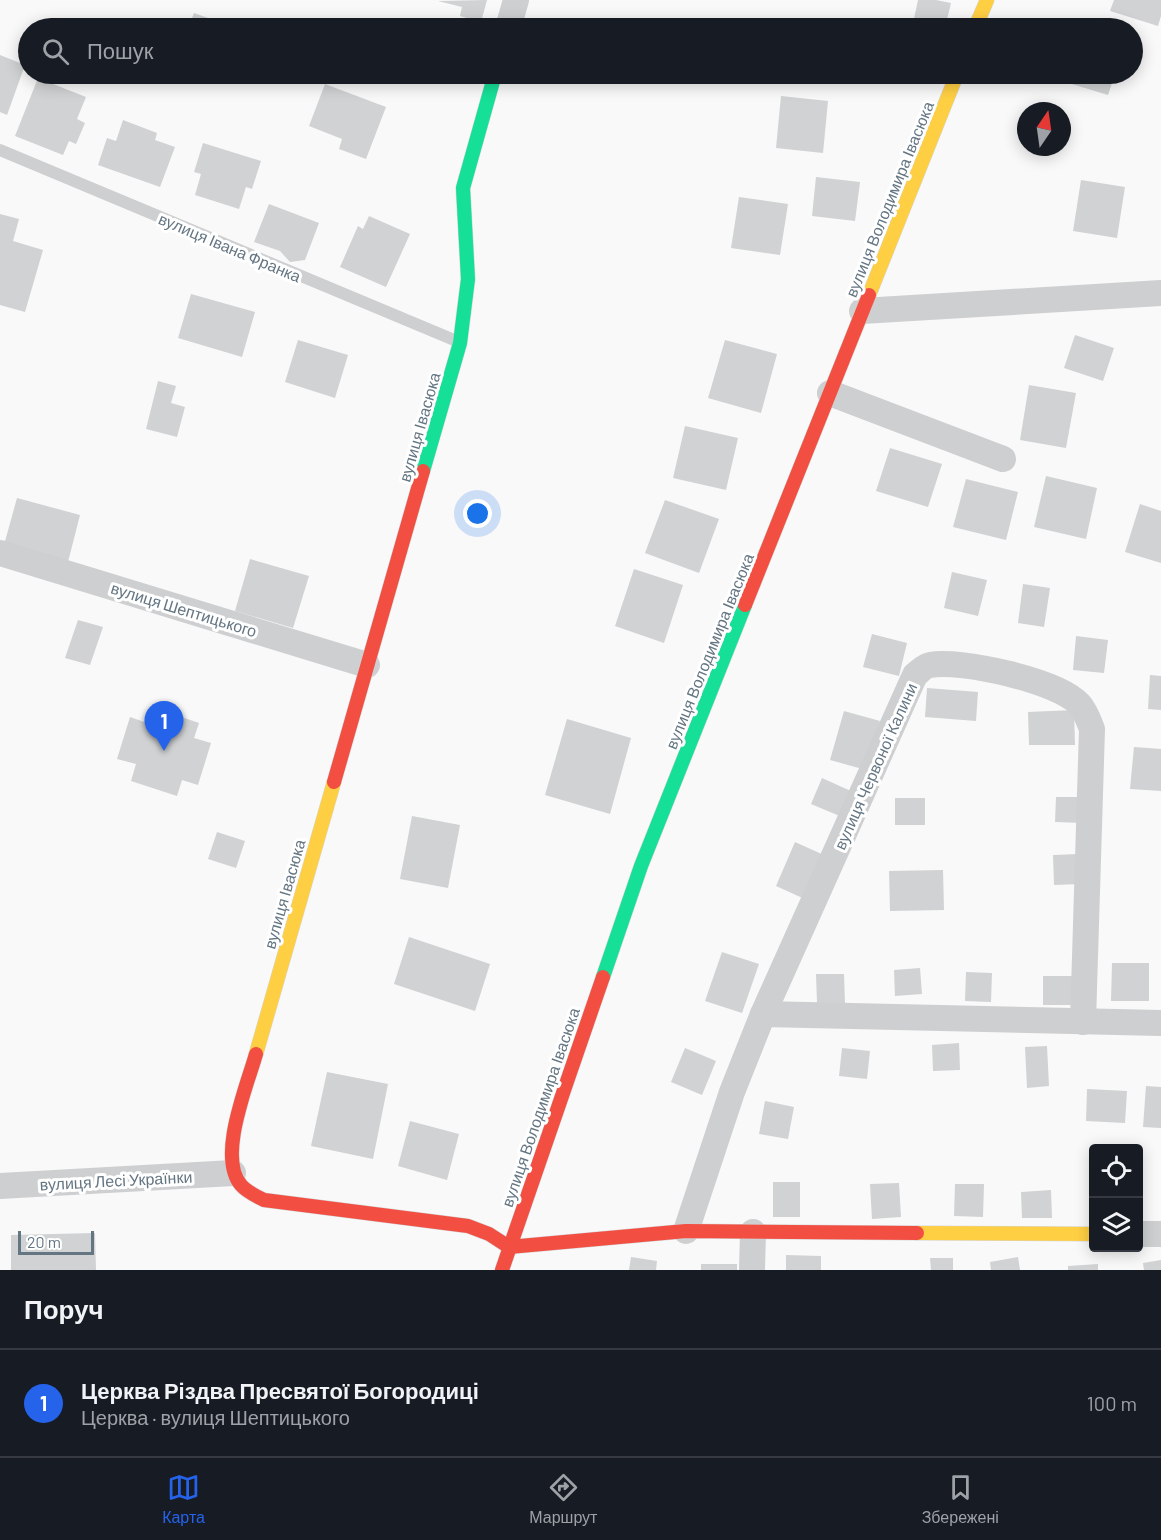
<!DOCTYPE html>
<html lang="uk">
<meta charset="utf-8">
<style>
body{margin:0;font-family:Barlow,sans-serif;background:#242831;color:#f1f3f6}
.controls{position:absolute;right:18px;bottom:18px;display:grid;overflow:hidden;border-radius:6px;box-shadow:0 3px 15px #0003}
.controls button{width:54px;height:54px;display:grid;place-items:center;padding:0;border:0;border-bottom:2px solid #363941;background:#171b24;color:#f1f3f6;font:30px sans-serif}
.compass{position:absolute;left:1017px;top:102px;width:54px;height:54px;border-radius:50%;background:#171b24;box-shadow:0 3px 15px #0003;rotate:13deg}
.scale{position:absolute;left:18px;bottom:15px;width:76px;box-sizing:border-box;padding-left:6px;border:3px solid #657683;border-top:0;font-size:16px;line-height:21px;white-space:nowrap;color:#657683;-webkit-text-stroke:4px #fff;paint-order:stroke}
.you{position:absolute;left:478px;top:514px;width:21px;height:21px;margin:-15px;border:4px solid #fff;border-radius:50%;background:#1a73e8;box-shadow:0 0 0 9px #1a73e833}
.badge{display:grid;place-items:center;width:39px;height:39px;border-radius:50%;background:#2563eb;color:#fff;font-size:20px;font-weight:700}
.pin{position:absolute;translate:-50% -50px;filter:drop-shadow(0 2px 3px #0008)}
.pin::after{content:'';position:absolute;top:32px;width:21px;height:18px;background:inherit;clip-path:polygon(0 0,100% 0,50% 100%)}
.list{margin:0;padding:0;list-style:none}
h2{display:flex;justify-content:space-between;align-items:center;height:78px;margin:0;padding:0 24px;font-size:26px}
h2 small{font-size:20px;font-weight:400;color:#9ea1a6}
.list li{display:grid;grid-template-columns:39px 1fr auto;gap:18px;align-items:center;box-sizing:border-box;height:108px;padding:0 24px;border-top:2px solid #363941}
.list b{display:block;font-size:22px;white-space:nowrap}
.list p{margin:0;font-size:20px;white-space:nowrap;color:#9ea1a6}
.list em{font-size:20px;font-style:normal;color:#9ea1a6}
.icon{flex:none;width:33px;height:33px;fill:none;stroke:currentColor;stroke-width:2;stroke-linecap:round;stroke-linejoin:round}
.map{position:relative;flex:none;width:1161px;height:1270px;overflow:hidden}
.search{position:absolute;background:#171b24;box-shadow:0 3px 15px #0003;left:18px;right:18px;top:18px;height:66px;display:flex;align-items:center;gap:15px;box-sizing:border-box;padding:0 21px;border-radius:33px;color:#9ea1a6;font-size:22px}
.sheet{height:186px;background:#171b24}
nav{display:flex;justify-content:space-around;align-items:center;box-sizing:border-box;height:84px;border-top:2px solid #363941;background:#171b24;font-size:16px;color:#9ea1a6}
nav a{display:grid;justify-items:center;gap:3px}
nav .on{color:#2563eb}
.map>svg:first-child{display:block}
</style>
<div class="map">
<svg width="1161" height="1270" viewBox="0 0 1161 1270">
<rect width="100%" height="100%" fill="#f9f9f9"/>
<g fill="#d0d2d3">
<path d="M487,0L481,22L460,16L462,7L438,1Z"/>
<path d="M918,0H936L951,3L945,28H912Z"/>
<path d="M1114,0H1161V16L1158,26L1110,11Z"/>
<path d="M194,13L236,28H188Z"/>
<path d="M1069,21L1092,28H1067Z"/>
<path d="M0,55L25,65L7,115L0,112Z"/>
<path d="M1053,74H1115L1108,95L1052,78Z"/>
<path d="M38,78L86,97L77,119L85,123L76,144L69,141L63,155L15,136Z"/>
<path d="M325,84L386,107L366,159L339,149L342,139L309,126Z"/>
<path d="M781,96L828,101L823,153L776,148Z"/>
<path d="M123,120L157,133L155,140L175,147L160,187L98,165L107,138L116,141Z"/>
<path d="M203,143L261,161L252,189L246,187L239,209L195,195L201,174L194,172Z"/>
<path d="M816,177L860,182L855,221L812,216Z"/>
<path d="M1081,180L1125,187L1117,238L1073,231Z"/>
<path d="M739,197L788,204L780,255L731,248Z"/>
<path d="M269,204L319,223L305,260L290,262L280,251L254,242Z"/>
<path d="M0,214L19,219L13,241L43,250L25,312L0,305Z"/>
<path d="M369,216L410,234L386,287L340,267L358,226L363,229Z"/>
<path d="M191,294L255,312L242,357L178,338Z"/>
<path d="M1075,335L1114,348L1103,381L1064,368Z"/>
<path d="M298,340L348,355L335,398L285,382Z"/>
<path d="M725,340L777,354L761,413L708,398Z"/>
<path d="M158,381L176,386L171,403L185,407L177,437L146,429Z"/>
<path d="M1029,385L1076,393L1066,448L1020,440Z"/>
<path d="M685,426L738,438L726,490L673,478Z"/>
<path d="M890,448L942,464L928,507L876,491Z"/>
<path d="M1046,476L1097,488L1086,539L1034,527Z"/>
<path d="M966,479L1018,492L1006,540L953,527Z"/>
<path d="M17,498L80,515L68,562L4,545Z"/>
<path d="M665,500L719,519L699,573L645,553Z"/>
<path d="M1140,504L1161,511V563L1125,552Z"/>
<path d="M250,559L309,576L293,628L235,611Z"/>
<path d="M634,569L683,585L664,643L615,626Z"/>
<path d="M952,572L987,580L978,616L944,608Z"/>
<path d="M1023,584L1050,588L1044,627L1018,623Z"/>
<path d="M78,620L103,627L90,665L65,658Z"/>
<path d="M872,634L907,643L899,676L863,667Z"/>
<path d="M1076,636L1108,640L1104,673L1073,670Z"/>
<path d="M1150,675L1161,676V710L1148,709Z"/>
<path d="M927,688L978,692L976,721L925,717Z"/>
<path d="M155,708L199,723L194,738L211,743L198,785L182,780L177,796L131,781L136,764L117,759L130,717L150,724Z"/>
<path d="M1074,710L1075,745H1029L1028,712Z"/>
<path d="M844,711L880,721L866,770L830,760Z"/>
<path d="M567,719L631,738L610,814L545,795Z"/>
<path d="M1134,747L1161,749V791L1130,789Z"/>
<path d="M822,778L853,792L842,817L811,804Z"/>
<path d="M1056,797H1083V823L1055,822Z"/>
<rect x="895" y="798" width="30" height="27"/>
<path d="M412,816L460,825L448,888L400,879Z"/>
<path d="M217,832L245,841L236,868L208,859Z"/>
<path d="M795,842L826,856L807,900L776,886Z"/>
<path d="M1079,854L1080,884L1054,885L1053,855Z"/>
<path d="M943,870L944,910L890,911L889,871Z"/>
<path d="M409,937L490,964L475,1011L394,984Z"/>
<path d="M722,952L759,964L742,1013L705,1001Z"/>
<path d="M1112,963H1149V1001H1111Z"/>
<path d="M920,968L922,994L895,996L894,970Z"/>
<path d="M966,972L992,973L991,1002L965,1001Z"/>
<path d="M816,974H844L845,1003H817Z"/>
<rect x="1043" y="976" width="29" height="29"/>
<path d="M959,1043L960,1070L933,1071L932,1045Z"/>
<path d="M1047,1046L1049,1086L1027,1088L1025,1047Z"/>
<path d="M685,1048L716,1061L702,1095L671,1082Z"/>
<path d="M842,1048L870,1051L867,1079L839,1076Z"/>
<path d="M327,1072L388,1084L373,1159L311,1146Z"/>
<path d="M1146,1086L1161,1087V1128L1143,1127Z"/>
<path d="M1087,1089L1127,1091L1125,1123L1086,1121Z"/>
<path d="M765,1101L794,1107L788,1139L759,1134Z"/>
<path d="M410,1121L459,1134L447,1180L398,1166Z"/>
<rect x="773" y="1182" width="27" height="35"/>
<path d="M899,1183L901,1217L872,1219L870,1184Z"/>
<path d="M955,1184H984L983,1217L954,1216Z"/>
<path d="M1051,1190L1052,1218H1022L1021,1192Z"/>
<path d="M1089,1196H1094V1220H1090Z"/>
<path d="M95,1233L96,1270H11V1235Z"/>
<path d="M786,1255L821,1256V1270H786Z"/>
<path d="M631,1257L657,1261L656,1270H629Z"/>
<path d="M1018,1257L1020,1270H991L990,1262Z"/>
<path d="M930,1258H953V1270H931Z"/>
<path d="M1161,1260V1270H1144L1143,1263Z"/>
<rect x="701" y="1264" width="36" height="6"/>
<path d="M1098,1264V1270H1068V1266Z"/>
</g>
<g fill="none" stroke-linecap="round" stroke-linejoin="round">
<g stroke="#d5d6d7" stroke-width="15">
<g id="fast">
<path d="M423,471L460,343L468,279L463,188L495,74"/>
<path d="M603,977L641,866L745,605"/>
</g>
</g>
<g stroke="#d5d6d7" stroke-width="15">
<g id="slow">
<path d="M975,28L987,0"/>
<path d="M869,295L957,74"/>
<path d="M256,1054L334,782"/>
<path d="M917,1233L1094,1234"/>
</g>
</g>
<g stroke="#d5d6d7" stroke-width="15">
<g id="jam">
<path d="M745,605L869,295"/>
<path d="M334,782L423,471"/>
<path d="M256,1054C247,1086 217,1157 241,1185C247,1192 256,1196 264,1200L468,1226L489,1234L509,1247"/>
<path d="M509,1247L686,1231L917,1233"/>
<path d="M502,1270L603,977"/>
</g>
</g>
<path stroke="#cecfd0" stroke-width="12" d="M0,150L459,342"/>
<g stroke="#cecfd0" stroke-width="26">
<path d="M508,28L516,0"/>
<path d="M862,311L1161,293"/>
<path d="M830,393L1003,459"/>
<path d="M0,553L367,665"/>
<path d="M763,1014L1161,1023"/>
<path d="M0,1186L233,1173"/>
<path d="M686,1231L732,1092L763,1014L915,675C920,671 924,666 930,665C961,659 1058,681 1079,704C1085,710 1089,721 1092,729L1083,1022"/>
<path d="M1138,1234H1161"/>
<path d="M752,1270L753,1232"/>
</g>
<use href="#fast" stroke="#16e098" stroke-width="14"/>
<use href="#slow" stroke="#ffcf43" stroke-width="14"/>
<use href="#jam" stroke="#f24e42" stroke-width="14"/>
</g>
<g text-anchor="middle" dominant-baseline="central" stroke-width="6" stroke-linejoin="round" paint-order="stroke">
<g font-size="16" fill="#657683" stroke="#fff">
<text transform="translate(889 199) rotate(-68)">вулиця Володимира Івасюка</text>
<text transform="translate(230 247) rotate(23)">вулиця Івана Франка</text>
<text transform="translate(419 427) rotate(-74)">вулиця Івасюка</text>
<text transform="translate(184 609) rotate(17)">вулиця Шептицького</text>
<text transform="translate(709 651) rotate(-68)">вулиця Володимира Івасюка</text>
<text transform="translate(875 766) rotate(-66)">вулиця Червоної Калини</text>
<text transform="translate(284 894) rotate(-74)">вулиця Івасюка</text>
<text transform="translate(540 1107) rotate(-71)">вулиця Володимира Івасюка</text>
<text transform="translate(116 1180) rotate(-3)">вулиця Лесі Українки</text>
</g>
</g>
</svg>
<div class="controls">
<button><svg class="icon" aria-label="locate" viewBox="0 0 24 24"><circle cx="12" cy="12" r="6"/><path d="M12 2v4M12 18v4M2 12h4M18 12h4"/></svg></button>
<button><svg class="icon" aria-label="layers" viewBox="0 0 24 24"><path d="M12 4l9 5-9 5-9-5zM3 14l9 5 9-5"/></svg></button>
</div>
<svg class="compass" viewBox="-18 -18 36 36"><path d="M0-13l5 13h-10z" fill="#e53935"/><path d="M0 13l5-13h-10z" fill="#9ea1a6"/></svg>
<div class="scale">20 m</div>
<div class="you"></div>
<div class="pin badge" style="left:164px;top:751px">1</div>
<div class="search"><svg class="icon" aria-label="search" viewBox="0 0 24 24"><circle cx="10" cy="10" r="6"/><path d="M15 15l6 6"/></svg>Пошук</div>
</div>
<section class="sheet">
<h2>Поруч<small></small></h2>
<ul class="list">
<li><span class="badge">1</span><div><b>Церква Різдва Пресвятої Богородиці</b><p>Церква · вулиця Шептицького</p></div><em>100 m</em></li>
</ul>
</section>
<nav>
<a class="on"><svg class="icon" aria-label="map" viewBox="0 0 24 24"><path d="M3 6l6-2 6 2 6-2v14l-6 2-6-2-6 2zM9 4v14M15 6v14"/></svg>Карта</a>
<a><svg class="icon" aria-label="directions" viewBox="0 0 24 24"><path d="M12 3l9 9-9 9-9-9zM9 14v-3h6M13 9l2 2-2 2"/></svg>Маршрут</a>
<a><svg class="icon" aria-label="saved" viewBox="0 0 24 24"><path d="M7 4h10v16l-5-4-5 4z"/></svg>Збережені</a>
</nav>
